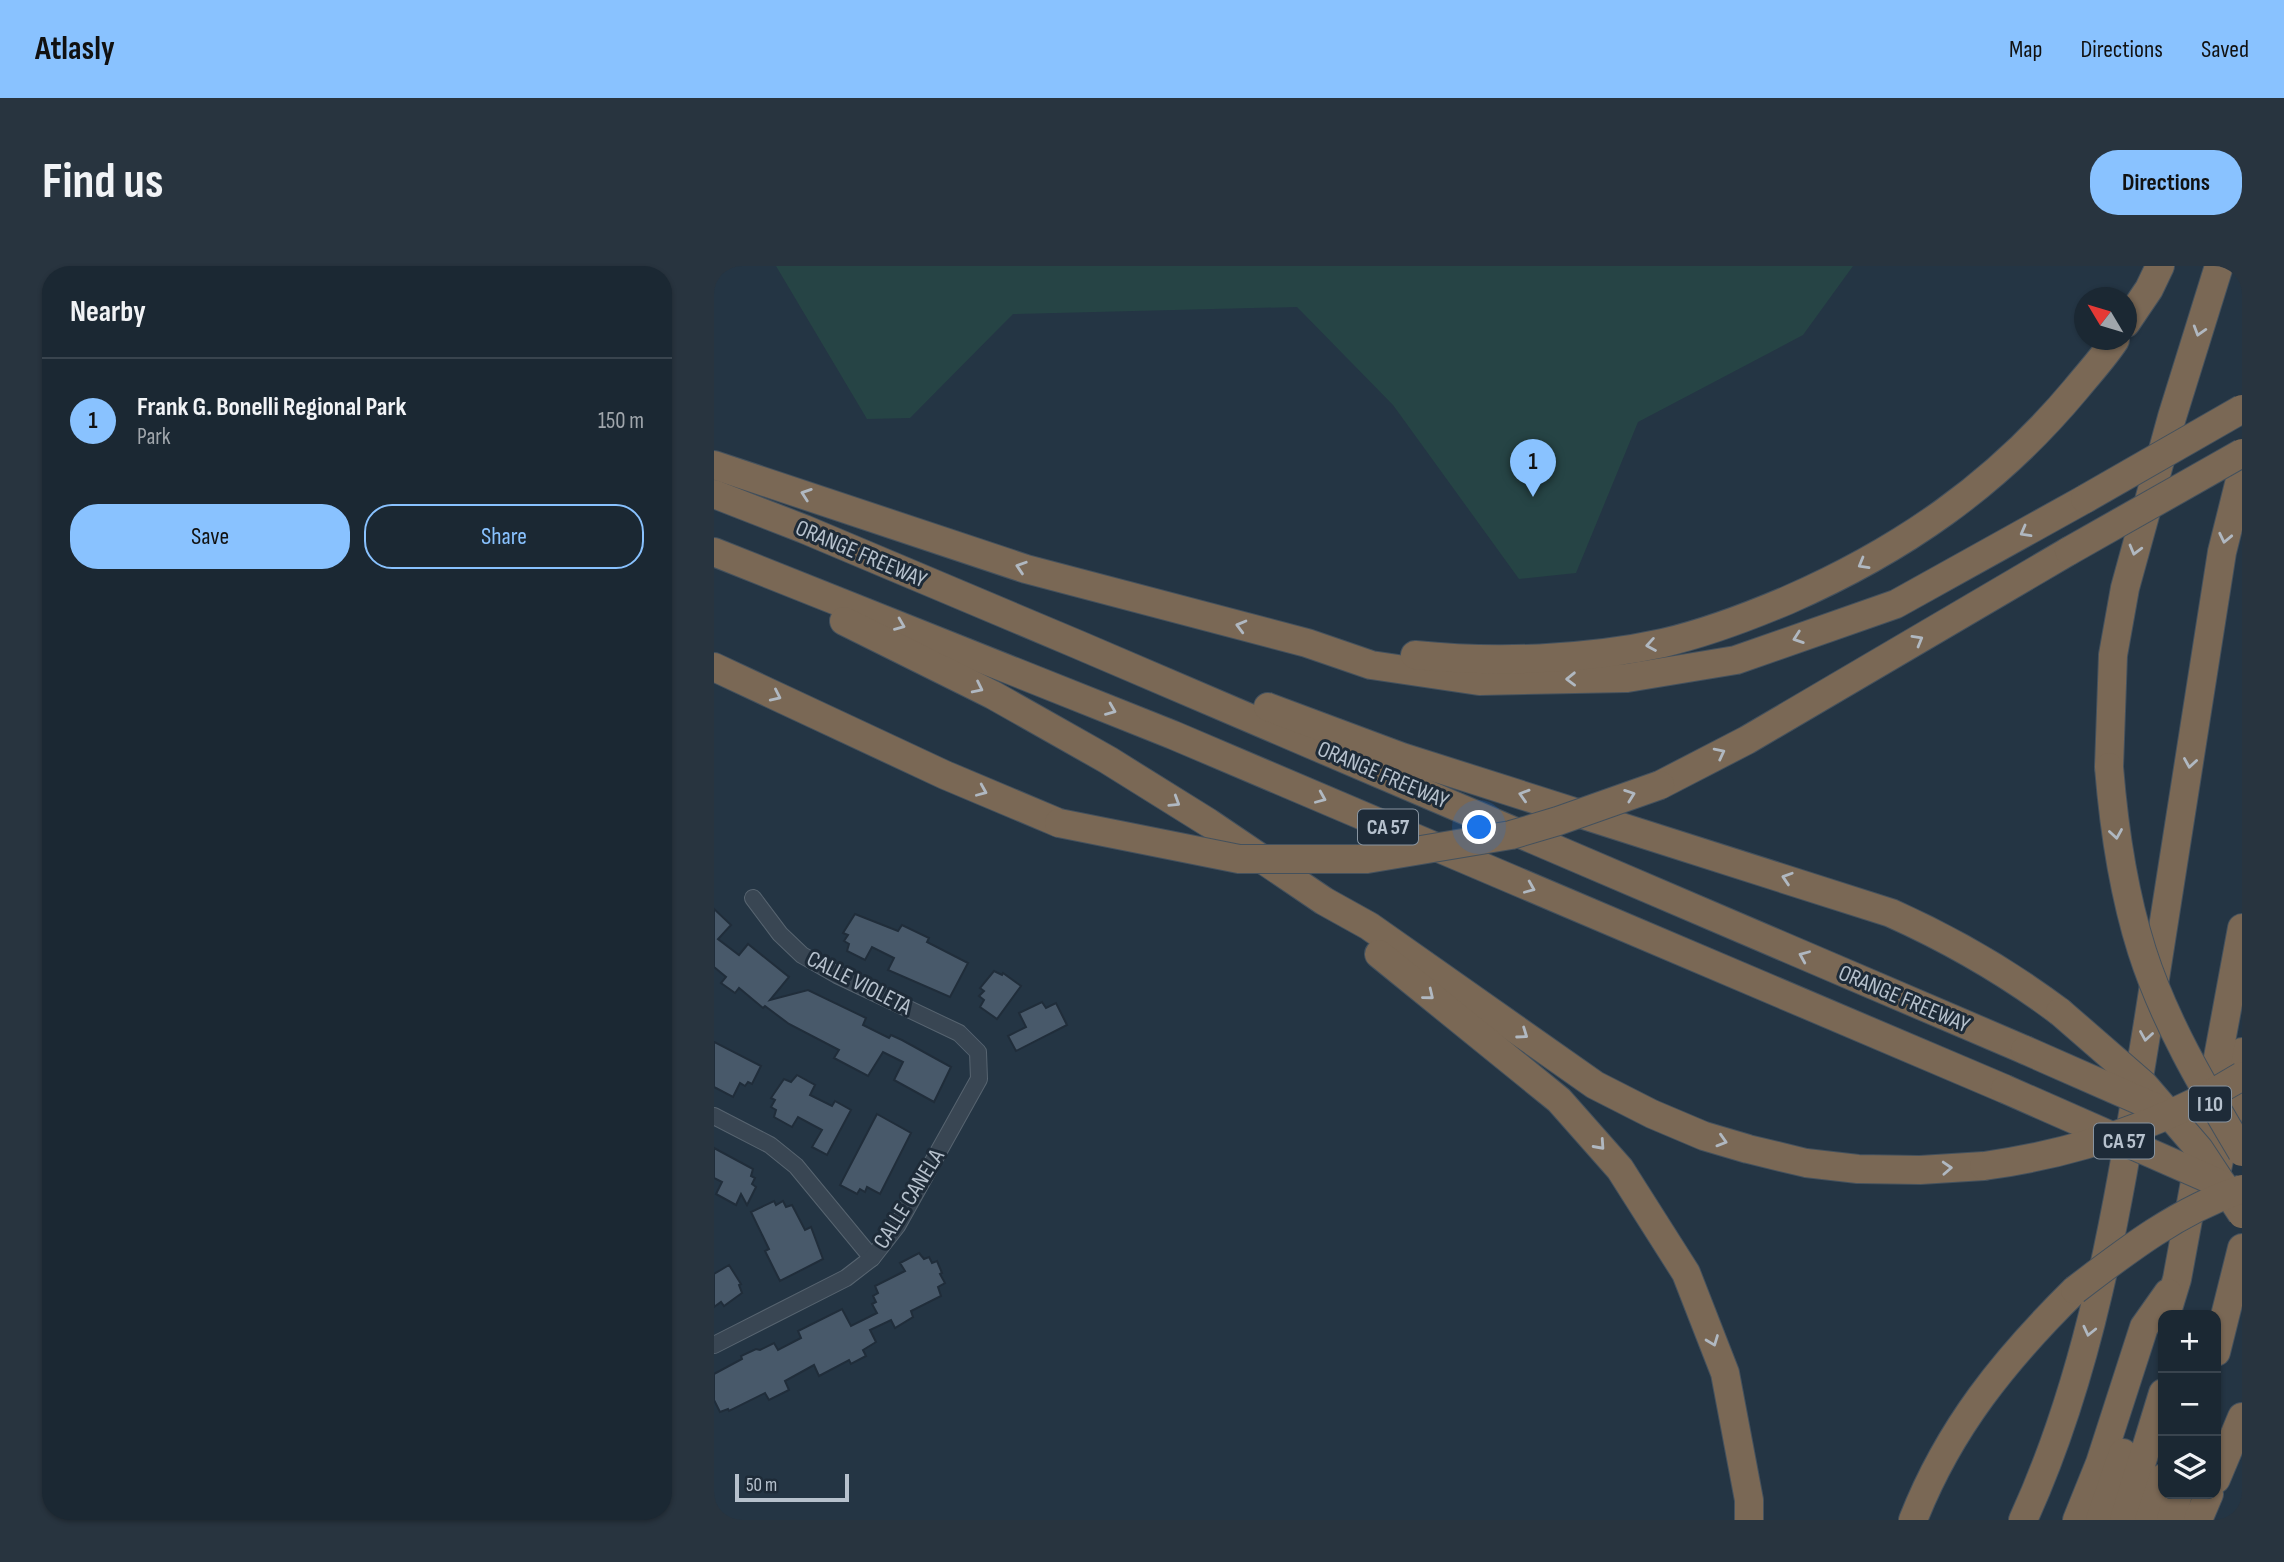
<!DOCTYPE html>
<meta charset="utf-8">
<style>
body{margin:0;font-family:"Sofia Sans Condensed",sans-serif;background:#28343f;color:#f1f3f6}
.controls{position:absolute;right:21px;bottom:21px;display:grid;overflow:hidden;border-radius:14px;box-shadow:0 2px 5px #0004}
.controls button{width:63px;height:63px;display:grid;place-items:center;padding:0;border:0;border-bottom:2px solid #39444e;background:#1b2833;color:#f1f3f6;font:35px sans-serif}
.compass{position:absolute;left:1360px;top:21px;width:63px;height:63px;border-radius:50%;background:#1b2833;box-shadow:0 2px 5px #0004;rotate:308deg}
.scale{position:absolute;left:21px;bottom:18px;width:114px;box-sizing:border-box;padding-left:7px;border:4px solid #b6c1cd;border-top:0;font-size:19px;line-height:24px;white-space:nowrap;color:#b6c1cd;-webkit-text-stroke:5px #1e2b38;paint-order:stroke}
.you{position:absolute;left:766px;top:562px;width:24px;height:24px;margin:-18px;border:5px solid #fff;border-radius:50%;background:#1a73e8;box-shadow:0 0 0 10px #1a73e833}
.badge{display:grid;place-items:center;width:46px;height:46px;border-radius:50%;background:#89c2ff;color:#111;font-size:23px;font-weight:700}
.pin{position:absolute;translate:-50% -58px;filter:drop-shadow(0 2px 4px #0008)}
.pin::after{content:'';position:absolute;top:37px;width:24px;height:21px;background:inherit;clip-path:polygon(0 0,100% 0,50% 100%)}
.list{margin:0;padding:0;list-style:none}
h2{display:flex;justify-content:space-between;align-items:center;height:91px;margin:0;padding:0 28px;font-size:30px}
h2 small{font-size:23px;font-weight:400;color:#a0a6ac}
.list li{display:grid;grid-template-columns:46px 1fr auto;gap:21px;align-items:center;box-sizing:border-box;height:126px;padding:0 28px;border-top:2px solid #39444e}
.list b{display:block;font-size:26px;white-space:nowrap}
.list p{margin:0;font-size:23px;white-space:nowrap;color:#a0a6ac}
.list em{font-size:23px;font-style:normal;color:#a0a6ac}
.actions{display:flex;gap:14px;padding:21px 28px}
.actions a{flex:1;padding:16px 0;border:2px solid #89c2ff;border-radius:28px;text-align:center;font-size:24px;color:#89c2ff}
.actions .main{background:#89c2ff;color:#111}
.icon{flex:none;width:38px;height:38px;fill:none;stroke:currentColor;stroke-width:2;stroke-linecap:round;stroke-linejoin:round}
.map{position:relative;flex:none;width:1528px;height:1254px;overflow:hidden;border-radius:28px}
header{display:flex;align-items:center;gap:42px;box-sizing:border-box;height:98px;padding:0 35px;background:#89c2ff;color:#111}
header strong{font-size:33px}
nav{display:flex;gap:38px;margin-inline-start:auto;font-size:24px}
.intro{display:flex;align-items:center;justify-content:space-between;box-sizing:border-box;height:168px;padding:0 42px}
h1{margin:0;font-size:49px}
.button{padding:18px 32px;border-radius:28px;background:#89c2ff;color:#111;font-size:24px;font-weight:700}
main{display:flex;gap:42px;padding:0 42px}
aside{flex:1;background:#1b2833;border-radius:28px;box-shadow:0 2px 5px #0004}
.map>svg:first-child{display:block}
</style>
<header>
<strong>Atlasly</strong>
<nav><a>Map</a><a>Directions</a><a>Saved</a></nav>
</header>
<div class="intro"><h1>Find us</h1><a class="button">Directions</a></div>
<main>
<aside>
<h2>Nearby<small></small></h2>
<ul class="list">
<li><span class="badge">1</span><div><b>Frank G. Bonelli Regional Park</b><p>Park</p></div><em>150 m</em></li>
</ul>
<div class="actions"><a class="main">Save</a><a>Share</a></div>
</aside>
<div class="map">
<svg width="1528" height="1254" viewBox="0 0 1528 1254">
<rect width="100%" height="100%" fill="#243544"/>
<path fill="#264445" d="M62,0H1139L1089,69L924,156L862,307L805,313L679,139L583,41L299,48L196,152L153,153Z"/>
<g fill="#48596a" stroke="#202d3a" stroke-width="2">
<path d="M0,643L17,659L4,673L25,689L34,678L75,711L56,734L94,724L152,752L149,759L175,772L177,769L188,774L237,801L220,836L180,814L189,796L169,786L154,810L120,792L125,784L75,758L51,740L49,742L25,722L21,727L7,717L12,711L0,701Z"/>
<path d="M141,648L184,665L188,659L215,672L213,676L254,697L236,731L174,704L180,692L158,681L151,694L133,685L135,678L130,675L134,669L129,667Z"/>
<path d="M280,705L288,709L289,707L307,720L283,753L266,741L270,734L265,730L270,725L266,722Z"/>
<path d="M328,736L332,742L342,737L353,759L302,785L294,770L312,761L305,747Z"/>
<path d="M0,776L47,800L38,818L34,816L31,820L26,817L19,831L0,821Z"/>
<path d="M83,809L101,819L96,829L118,840L121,835L137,844L113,889L98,881L108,864L84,851L78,861L60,851L62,844L57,841L61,834L57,832L70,813L77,816Z"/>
<path d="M163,848L197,867L166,928L153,921L151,926L146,923L143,928L126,919Z"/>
<path d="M0,882L39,903L37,910L41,912L38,918L42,921L33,939L27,928L22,939L2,928L8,916L0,912Z"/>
<path d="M60,935L62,939L69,935L72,941L78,939L91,964L97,961L109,993L66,1015L51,985L55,983L37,946Z"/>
<path d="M205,987L210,993L215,991L218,997L223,995L228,1007L226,1008L231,1017L224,1021L227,1030L197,1045L199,1051L181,1062L177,1054L156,1064L162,1076L149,1084L152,1090L137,1098L135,1094L105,1110L100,1099L71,1115L75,1124L55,1134L51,1127L15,1145L14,1143L6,1146L0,1134V1108L28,1093L27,1090L42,1083L46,1084L60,1077L64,1084L87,1072L84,1065L128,1043L137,1060L163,1047L158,1038L162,1036L159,1030L164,1027L161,1020L191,1005L186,997Z"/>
<path d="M15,999L27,1018L25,1019L28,1027L10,1040L7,1036L0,1041V1008Z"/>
</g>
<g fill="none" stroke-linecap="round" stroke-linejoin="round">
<g stroke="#576470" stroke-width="18">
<g id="minor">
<path d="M0,850L56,879L82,900L158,992"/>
<path d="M0,1079L132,1012L158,992L183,960L265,813L264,786L245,767L123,709L88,689L66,668L39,632"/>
</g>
</g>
<g stroke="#44515d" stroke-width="30">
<g id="motorway">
<path d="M1412,57L1435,23L1446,0"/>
<path d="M0,199L312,303L593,377L657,399L765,415L913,412L1022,394L1182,338L1371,233"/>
<path d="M0,228L90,263L365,379L1311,784"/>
<path d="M0,286L459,469L1291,823"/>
<path d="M130,355L279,429L394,494L495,557L610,635L655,660L881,819L938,848L990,870L1034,883L1092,897L1144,903L1206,904L1270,900"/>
<path d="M701,389C780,397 872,394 949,377C992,367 1034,351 1074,334C1188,284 1282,219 1362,123C1375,107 1390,91 1401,74"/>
<path d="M0,401L231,509L345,557"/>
<path d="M554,441L688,491L1177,647C1237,674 1293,706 1346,746"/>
<path d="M1395,501L1399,389L1411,322L1458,151L1505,0"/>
<path d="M946,519L1033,474L1355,285"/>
<path d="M665,688L845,834L906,903L972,1007L1011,1107L1035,1234V1254"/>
<path d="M1498,927L1528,786"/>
<path d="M1452,1049L1463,1013L1528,662"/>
<path d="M1502,1086L1528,982"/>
<path d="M1502,1213L1528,1151"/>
<path d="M1199,1254C1235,1162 1291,1093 1361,1024"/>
<path d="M1309,1254C1381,1097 1406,926 1434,757C1459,600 1484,443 1508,286L1528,206"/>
<path d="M1363,1254L1386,1197L1430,1061L1454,1027"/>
<path d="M1386,1254L1409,1187"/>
<path d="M1410,1254L1449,1127"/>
<path d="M1435,1254L1449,1212"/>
<path d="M1457,1254L1464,1228"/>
<path d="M1484,1254L1495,1228"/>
</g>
</g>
<use href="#minor" stroke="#394653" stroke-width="16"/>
<use href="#motorway" stroke="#7a6855" stroke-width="28"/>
<g stroke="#44515d" stroke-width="30" stroke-linecap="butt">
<g id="motorway-bridge">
<path d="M1371,233L1528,143"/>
<path d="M1355,285L1528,187"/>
<path d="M1395,501C1400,563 1409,625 1428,685C1451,757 1490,822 1528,886"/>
<path d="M345,557L525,593H653L797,569L844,555L946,519"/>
<path d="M1346,746L1430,819L1485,883L1528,948"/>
<path d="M1311,784L1445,843"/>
<path d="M1291,823L1509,919"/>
<path d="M1270,900C1363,887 1449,859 1528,810"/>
<path d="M1361,1024C1413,984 1465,944 1528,923"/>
</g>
</g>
<use href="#motorway-bridge" stroke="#7a6855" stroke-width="28"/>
</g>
<defs><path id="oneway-chevron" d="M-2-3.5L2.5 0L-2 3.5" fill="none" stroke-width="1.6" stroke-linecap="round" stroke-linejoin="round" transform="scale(1.75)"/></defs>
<g stroke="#b0b8c1">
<use href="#oneway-chevron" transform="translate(1485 65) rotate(107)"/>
<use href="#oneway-chevron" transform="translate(92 228) rotate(-161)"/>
<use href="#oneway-chevron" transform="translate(1311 266) rotate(151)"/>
<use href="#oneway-chevron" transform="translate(1511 272) rotate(102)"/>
<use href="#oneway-chevron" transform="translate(1421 284) rotate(105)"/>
<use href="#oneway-chevron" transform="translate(1149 298) rotate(150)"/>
<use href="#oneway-chevron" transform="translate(307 301) rotate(-162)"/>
<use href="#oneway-chevron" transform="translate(186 359) rotate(22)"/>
<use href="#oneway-chevron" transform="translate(527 360) rotate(-165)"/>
<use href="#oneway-chevron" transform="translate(1084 372) rotate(161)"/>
<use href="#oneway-chevron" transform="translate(1204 374) rotate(-30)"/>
<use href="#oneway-chevron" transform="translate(937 379) rotate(170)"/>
<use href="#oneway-chevron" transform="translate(857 413) rotate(179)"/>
<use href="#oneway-chevron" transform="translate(264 422) rotate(26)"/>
<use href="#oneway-chevron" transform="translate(62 430) rotate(25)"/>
<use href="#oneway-chevron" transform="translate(397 444) rotate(22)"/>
<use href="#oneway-chevron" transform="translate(1006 487) rotate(-27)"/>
<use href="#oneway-chevron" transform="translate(1476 497) rotate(99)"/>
<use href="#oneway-chevron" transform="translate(268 525) rotate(23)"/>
<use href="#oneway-chevron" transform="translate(810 529) rotate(-163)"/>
<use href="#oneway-chevron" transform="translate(916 529) rotate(-20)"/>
<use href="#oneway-chevron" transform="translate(607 532) rotate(23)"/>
<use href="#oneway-chevron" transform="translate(461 536) rotate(32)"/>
<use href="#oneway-chevron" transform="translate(1402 568) rotate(81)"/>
<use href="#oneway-chevron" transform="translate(1073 612) rotate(-162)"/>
<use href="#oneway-chevron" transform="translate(816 622) rotate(23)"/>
<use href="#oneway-chevron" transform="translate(1090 690) rotate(-157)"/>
<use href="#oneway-chevron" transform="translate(715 729) rotate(39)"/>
<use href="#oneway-chevron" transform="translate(809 768) rotate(35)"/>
<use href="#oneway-chevron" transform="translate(1432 770) rotate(99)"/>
<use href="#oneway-chevron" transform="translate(1008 875) rotate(17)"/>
<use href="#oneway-chevron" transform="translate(886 879) rotate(48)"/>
<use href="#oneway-chevron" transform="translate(1233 902) rotate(-3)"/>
<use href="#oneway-chevron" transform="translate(1375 1065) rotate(103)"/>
<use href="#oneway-chevron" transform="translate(999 1075) rotate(69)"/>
</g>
<g text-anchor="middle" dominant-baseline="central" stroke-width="6" stroke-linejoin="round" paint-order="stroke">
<g fill="#1e2b38" stroke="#8894a0" stroke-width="2">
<rect x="644" y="543.5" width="60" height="35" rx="5"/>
<rect x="1475" y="820.5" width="42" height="35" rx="5"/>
<rect x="1380" y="857.5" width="60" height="35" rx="5"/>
</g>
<g font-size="21" font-weight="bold" fill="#b6c1cd">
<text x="674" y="561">CA 57</text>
<text x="1496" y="838">I 10</text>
<text x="1410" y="875">CA 57</text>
</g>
<g font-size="23" fill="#b6c1cd" stroke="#1e2b38">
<text transform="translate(147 288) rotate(23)">ORANGE FREEWAY</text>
<text transform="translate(669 509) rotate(23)">ORANGE FREEWAY</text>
<text transform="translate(145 717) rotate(27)">CALLE VIOLETA</text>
<text transform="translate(1190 733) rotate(23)">ORANGE FREEWAY</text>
<text transform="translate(195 933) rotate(-58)">CALLE CANELA</text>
</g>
</g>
</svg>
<div class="controls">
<button>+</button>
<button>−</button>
<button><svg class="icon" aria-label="layers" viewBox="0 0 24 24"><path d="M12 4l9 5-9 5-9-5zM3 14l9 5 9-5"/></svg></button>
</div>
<svg class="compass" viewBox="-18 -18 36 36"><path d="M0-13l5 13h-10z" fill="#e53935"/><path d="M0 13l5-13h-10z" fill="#a0a6ac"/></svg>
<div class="scale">50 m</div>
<div class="you"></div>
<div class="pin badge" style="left:819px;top:231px">1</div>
</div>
</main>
